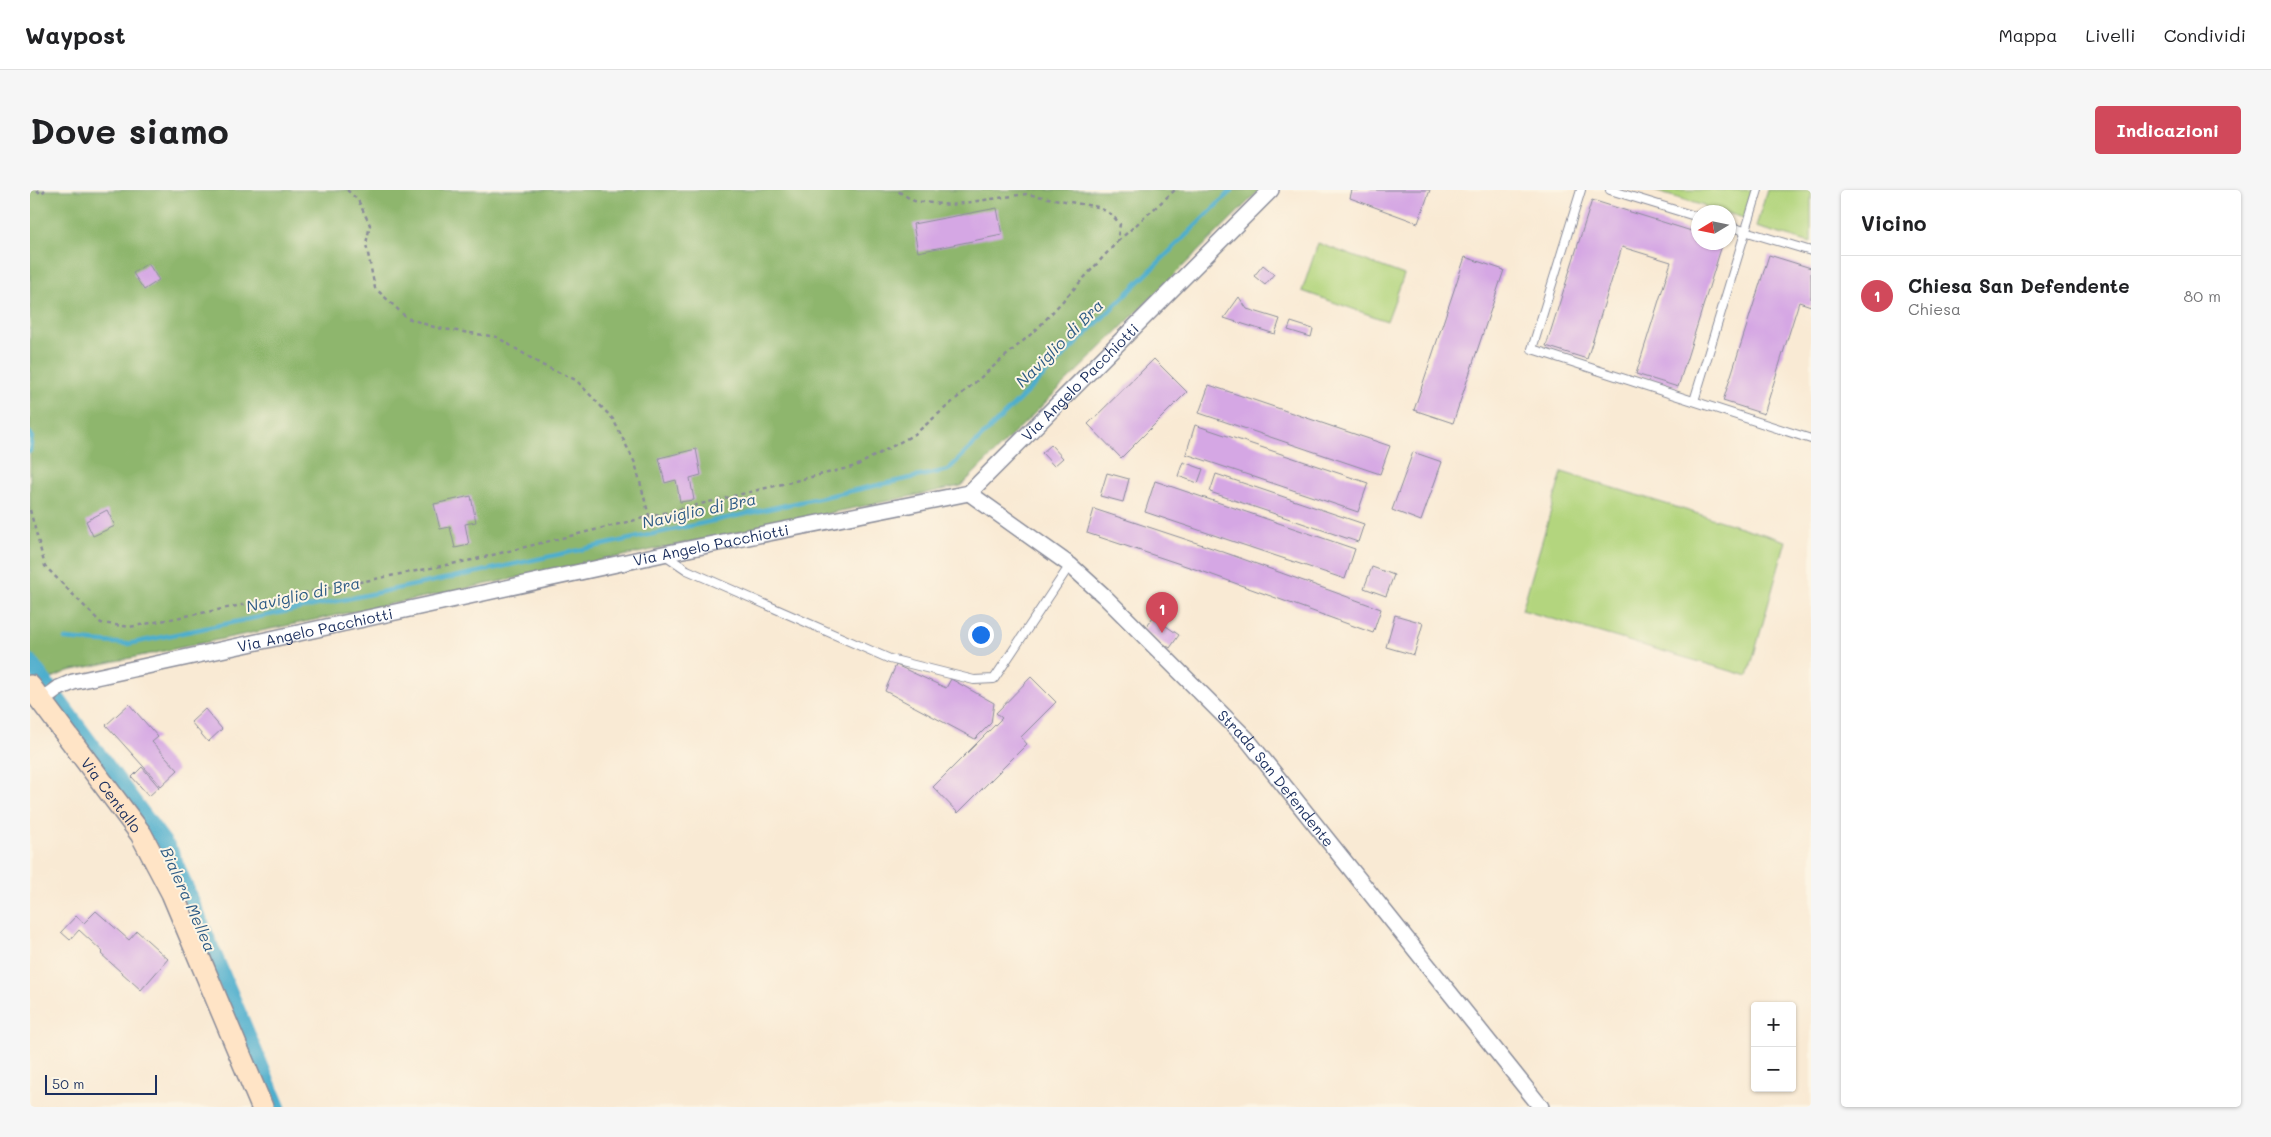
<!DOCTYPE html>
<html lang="it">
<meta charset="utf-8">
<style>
body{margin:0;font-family:Mali,sans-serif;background:#f6f6f6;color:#202124}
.controls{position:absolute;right:15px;bottom:15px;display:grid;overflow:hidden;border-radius:5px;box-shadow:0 1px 4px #0004}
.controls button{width:45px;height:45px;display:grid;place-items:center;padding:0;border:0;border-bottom:1px solid #e0e0e0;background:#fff;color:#202124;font:25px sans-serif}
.compass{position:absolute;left:1661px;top:15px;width:45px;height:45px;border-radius:50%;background:#fff;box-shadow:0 1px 4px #0004;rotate:260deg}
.scale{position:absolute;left:15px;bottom:12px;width:112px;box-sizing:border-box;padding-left:5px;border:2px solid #1b2f5e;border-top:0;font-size:14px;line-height:18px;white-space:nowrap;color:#1b2f5e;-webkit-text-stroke:4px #fcf5e5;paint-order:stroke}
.you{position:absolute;left:950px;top:444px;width:18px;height:18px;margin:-12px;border:4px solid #fff;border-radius:50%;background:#1a73e8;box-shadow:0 0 0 8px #1a73e833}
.badge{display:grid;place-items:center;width:32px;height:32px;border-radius:50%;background:#d1495b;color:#fff;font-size:16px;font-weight:700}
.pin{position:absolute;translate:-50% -41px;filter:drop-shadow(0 1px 2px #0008)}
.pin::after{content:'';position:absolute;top:26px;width:18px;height:15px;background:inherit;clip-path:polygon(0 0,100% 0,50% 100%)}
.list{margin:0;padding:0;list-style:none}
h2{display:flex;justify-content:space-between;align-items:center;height:65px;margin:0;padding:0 20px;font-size:21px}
h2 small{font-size:16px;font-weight:400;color:#757577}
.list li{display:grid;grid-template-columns:32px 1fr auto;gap:15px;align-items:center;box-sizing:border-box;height:80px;padding:0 20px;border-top:1px solid #e0e0e0}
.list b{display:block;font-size:19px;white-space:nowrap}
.list p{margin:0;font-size:16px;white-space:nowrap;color:#757577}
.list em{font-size:16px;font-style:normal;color:#757577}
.map{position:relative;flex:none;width:1781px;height:917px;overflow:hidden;border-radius:5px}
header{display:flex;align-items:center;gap:30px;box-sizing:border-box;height:70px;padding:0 25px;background:#fff;border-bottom:1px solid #e0e0e0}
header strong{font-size:24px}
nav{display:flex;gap:28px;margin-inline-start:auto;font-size:18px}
.intro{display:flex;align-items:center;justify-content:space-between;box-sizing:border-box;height:120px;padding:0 30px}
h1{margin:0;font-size:35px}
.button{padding:12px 22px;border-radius:5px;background:#d1495b;color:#fff;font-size:18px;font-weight:700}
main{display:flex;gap:30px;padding:0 30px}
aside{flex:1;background:#fff;border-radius:5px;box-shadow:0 1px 4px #0004}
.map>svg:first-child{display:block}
</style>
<header>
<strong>Waypost</strong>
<nav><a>Mappa</a><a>Livelli</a><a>Condividi</a></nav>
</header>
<div class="intro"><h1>Dove siamo</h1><a class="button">Indicazioni</a></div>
<main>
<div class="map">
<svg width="1781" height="917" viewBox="0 0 1781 917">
<rect width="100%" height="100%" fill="#fcf5e5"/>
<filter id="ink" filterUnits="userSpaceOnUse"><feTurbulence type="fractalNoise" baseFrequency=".02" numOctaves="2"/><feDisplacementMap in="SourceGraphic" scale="10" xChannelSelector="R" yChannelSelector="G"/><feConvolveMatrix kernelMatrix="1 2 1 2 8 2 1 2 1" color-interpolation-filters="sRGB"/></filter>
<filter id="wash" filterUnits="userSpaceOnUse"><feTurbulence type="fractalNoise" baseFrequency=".0096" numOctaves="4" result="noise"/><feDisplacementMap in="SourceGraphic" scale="20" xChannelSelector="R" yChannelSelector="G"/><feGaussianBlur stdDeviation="1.12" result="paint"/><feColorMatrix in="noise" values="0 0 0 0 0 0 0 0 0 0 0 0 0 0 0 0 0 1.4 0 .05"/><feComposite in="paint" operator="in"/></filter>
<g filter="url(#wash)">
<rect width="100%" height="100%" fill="#f9ead4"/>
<g fill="#b3d57e" stroke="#67826e">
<path d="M1621,0H1722L1714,28Z"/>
<path d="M1737,0H1781V53L1726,37Z"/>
<path d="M1288,53L1374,85L1357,131L1272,101Z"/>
<path d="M1532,282L1756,351L1718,486L1492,420Z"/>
</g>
<path fill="#8eb66d" stroke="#547266" d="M0,0H1230L931,296L38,481L13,492L0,473Z"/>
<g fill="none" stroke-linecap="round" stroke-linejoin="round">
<g stroke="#4eaecd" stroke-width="4.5">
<path d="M0,243L2,246L0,261"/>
<path d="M35,449L98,454L448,382L918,280L1202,0"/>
</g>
<path stroke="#4eaecd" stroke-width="16" d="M0,472L141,662L248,917"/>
</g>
<g id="blocks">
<g fill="#d5a7e4">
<path d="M1322,0H1400L1388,33L1320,8Z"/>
<path d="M1562,10L1668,43V52H1693L1648,197L1606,184L1641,72L1592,57L1557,169L1516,156Z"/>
<path d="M967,18L972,45L888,62L883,34Z"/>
<path d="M1739,65L1781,78V116L1769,112L1734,224L1693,211Z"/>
<path d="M1435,67L1474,80L1423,233L1384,220Z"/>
<path d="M118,73L129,90L114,100L103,83Z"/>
<path d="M1233,75L1244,84L1235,95L1224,86Z"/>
<path d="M1209,107L1217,119L1250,129L1245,144L1194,128Z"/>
<path d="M1261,132L1283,139L1281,147L1258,140Z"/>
<path d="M1124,169L1157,202L1091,268L1058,234Z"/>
<path d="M1179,195L1360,256L1350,284L1169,223Z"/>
<path d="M1165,235L1338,293L1328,322L1156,264Z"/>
<path d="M1021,255L1033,268L1024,276L1012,263Z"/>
<path d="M666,259L671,285L660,288L664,310L650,312L646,290L635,293L629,268Z"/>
<path d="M1383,262L1412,272L1391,331L1362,320Z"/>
<path d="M1153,272L1173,279L1168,293L1148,286Z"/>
<path d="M1077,283L1099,289L1093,312L1070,306Z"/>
<path d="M1186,284L1334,334L1328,352L1180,302Z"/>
<path d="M1125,291L1325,359L1315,389L1115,322Z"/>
<path d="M441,306L446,332L435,334L439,355L425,358L420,337L410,339L404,314Z"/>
<path d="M1064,319L1185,359L1351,419L1343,443L1177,383L1057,343Z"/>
<path d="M77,320L85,336L63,346L56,331Z"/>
<path d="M1342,377L1364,385L1356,406L1334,398Z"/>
<path d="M1365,425L1393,433L1384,465L1356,457Z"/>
<path d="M1123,427L1149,445L1140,458L1114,440Z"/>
<path d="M866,475L916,498L921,489L964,513L961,533L945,549L855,501Z"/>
<path d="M1001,487L1026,512L991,547L997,554L928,623L903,597L972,528L966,523Z"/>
<path d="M99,514L128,547L122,552L148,580L131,596L76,535Z"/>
<path d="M175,519L192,539L178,552L161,532Z"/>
<path d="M112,577L129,597L119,606L102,587Z"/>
<path d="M66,721L99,750L107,741L138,769L111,800L71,764L73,762L49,740L40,750L31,742L46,726L54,733Z"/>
</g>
</g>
</g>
<g filter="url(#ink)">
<use href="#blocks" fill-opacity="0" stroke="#8a8c99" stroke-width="1"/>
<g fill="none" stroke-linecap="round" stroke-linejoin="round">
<g stroke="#8a8c99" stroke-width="10">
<g id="lane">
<path d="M1551,0L1502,159L1781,249"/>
<path d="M1580,0L1668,27"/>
<path d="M1698,36L1781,61"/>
<path d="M1664,211L1728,0"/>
<path d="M635,365L657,380L860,469L944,490L964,489L1040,375"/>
</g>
</g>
<g stroke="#8a8c99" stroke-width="18">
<g id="street">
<path id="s1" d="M939,303L1040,375L1073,405L1216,548L1511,917"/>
<path id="s2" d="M11,511L29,498L43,492L633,364L939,303L1241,0"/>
</g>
</g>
<g stroke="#8a8c99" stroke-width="24">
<g id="secondary">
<path id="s3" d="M0,496L111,644L142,703L232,917"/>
</g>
</g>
<g stroke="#8a8c99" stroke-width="2.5" stroke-dasharray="4 4" stroke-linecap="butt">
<path d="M7,0L11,4L15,0"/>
<path d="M317,0L328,10L340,35L336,54L345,98L377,128L407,138L467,147L512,175L546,190L583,229L605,273L619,326"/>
<path d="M1088,51L1145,0"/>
<path d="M0,320L15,376L71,433L100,437L442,370L826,276L885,244L1007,139L1087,52L1090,34L1081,24L1068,17L996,4L920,15L884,11L866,0"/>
</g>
<use href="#lane" stroke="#fff" stroke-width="8"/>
<use href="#street" stroke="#fff" stroke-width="15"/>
<use href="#secondary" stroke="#ffe4c6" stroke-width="21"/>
</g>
</g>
<g text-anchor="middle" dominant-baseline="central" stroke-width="4" stroke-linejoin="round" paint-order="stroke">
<g font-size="15" fill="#1b2f5e" stroke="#fcf5e5">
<text stroke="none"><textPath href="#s2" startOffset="1110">Via Angelo Pacchiotti</textPath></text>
<text stroke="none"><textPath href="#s2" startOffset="690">Via Angelo Pacchiotti</textPath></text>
<text stroke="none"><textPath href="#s2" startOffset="285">Via Angelo Pacchiotti</textPath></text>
<text stroke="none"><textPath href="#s1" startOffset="421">Strada San Defendente</textPath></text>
<text stroke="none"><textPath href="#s3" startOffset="136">Via Centallo</textPath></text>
</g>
<g font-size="16" font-style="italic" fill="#2d5b85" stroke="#fcf5e5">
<text transform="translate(1029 153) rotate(-45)">Naviglio di Bra</text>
<text transform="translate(669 320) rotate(-12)">Naviglio di Bra</text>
<text transform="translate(273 404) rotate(-12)">Naviglio di Bra</text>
<text transform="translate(159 709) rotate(66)">Bialera Mellea</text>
</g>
</g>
</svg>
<div class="controls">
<button>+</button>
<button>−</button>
</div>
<svg class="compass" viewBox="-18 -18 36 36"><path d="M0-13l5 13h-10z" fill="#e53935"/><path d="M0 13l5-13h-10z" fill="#757577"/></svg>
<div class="scale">50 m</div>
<div class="you"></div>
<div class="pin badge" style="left:1132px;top:443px">1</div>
</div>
<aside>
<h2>Vicino<small></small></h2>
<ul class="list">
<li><span class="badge">1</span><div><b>Chiesa San Defendente</b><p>Chiesa</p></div><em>80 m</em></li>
</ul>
</aside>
</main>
